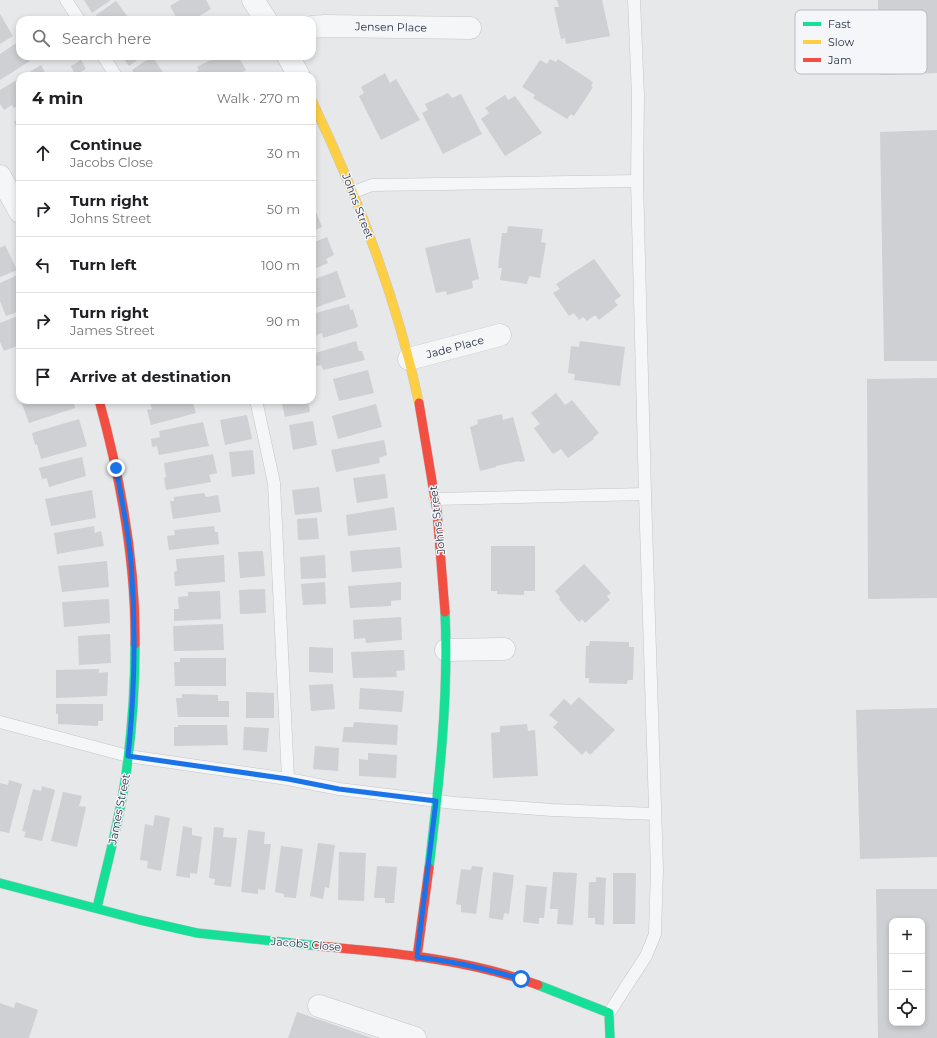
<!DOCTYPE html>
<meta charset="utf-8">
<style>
body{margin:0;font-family:Montserrat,sans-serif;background:#f2f2f2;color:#202124}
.controls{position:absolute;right:12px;bottom:12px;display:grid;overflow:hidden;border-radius:8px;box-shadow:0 2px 6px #0003}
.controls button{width:36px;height:36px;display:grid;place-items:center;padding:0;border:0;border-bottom:1px solid #e0e0e0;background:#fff;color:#202124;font:20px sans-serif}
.stop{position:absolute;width:12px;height:12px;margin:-9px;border:3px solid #1a73e8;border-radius:50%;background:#fff}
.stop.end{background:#1a73e8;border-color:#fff;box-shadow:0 1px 4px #0008}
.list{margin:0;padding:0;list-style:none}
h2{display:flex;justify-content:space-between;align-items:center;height:52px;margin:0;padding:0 16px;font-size:17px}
h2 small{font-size:13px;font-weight:400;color:#757577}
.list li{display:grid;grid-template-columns:26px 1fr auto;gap:12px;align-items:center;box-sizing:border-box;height:56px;padding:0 16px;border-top:1px solid #e0e0e0}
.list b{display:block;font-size:15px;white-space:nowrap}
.list p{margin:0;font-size:13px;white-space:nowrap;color:#757577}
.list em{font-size:13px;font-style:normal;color:#757577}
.icon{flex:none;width:22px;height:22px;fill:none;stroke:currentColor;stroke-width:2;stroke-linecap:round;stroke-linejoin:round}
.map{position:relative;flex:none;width:937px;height:1038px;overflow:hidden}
.search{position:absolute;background:#fff;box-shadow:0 2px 6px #0003;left:16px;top:16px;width:300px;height:44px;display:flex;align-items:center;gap:10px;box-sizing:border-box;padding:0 14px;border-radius:12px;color:#757577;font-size:15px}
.panel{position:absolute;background:#fff;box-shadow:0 2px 6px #0003;left:16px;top:72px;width:300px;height:332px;border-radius:12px}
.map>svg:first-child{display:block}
</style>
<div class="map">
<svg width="937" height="1038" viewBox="0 0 937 1038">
<rect width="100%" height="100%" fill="#e6e8ea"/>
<g fill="#ced0d3" fill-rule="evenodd">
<path d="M84,0H111L92,13Z"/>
<path d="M180,0H206L211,9L193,20H178L170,6Z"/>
<path d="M557,0H602L610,36L566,44L565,38L561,39L554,7H559Z"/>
<path d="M878,0H937V73L880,75Z"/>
<path d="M116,1L130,20H99L96,15Z"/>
<path d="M0,14L13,36L0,44Z"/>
<path d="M18,42L20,46V56H26L30,61L0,80V54Z"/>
<path d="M121,56H143L129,66Z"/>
<path d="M152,56L164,74L162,76H136L132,70Z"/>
<path d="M218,56H238L246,70L236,76H191V75L199,70L197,67Z"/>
<path d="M550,59L556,62L558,59L593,82L591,86L593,87L574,116L571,114L567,119L533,98L535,95L522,87L540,60L547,64Z"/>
<path d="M81,60L86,69L75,75L71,66Z"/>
<path d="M41,65L47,76H23Z"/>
<path d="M385,73L390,83L396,79L420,120L381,140L359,96L364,93L361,87Z"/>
<path d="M20,78V105L14,108L12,105L4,110L0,104V90Z"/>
<path d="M448,93L452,98L461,94L482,134L443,154L422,113L428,110L425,104Z"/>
<path d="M505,95L508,100L515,96L542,133L505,156L481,119L489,113L485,108Z"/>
<path d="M20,118V133L14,122Z"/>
<path d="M937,130V361H884L880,132Z"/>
<path d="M312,207H314L322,227L312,231Z"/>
<path d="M508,226L543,229L541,242L546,243L540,278L529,276L527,284L500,280L502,268H498L502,233H507Z"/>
<path d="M327,237L334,255L326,259L328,263L312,270V243Z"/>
<path d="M470,238L479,279L472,281L473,288L447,295L446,291L436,293L425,248Z"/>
<path d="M5,245L17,270L0,277V248Z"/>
<path d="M594,259L621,296L614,301L618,305L599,320L595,315L587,321L583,317L579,320L574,313L569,316L553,293L560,289L556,284Z"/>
<path d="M337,271L346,297L314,308L312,304V280Z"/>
<path d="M20,274V311L6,316L0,301V283Z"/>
<path d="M349,304L350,310L353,309L358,327L323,338L322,333L314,336L312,330V314Z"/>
<path d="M20,315V345L4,351L0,342V323Z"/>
<path d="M356,341L359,351H362L365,360L323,370L321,365L312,367V354Z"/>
<path d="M580,341L625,347L620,386L574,380L575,374L568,373L571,346L579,347Z"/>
<path d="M368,370L374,393L339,401L333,379Z"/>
<path d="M937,378V598L868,599L867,379Z"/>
<path d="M556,393L565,405L572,400L599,433L593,438L594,439L568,458L561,449L553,454L534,428L540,424L531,413Z"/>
<path d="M24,400H73L75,408L29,423L21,401Z"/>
<path d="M160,400H192L196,413L151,425L147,410L152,409L150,403Z"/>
<path d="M281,400H308L310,412L285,417Z"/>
<path d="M376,404L382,427L338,439L332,416Z"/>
<path d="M502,414L503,420L513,417L525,461L520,462L519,461L496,466V467L480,471L470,427L478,424L477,420Z"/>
<path d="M247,415L252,439L225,445L220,420Z"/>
<path d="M79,419L87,446L41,459L37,444L35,445L32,433Z"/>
<path d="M313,421L317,445L293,450L289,425Z"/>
<path d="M203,422L209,446L159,455L157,446L152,447L151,439L160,437L159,431Z"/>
<path d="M384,440L387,455L379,458L380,463L336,472L331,450Z"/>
<path d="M253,450L255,474L232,477L229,452Z"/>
<path d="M213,454L217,473L209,475L211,482L166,490L164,478L166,477L164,463Z"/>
<path d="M82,457L86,476L49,487L47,478L42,479L39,468Z"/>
<path d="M385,474L388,498L357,503L353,478Z"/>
<path d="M319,487L322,512L295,515L292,490Z"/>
<path d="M92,490L96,518L51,526L45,499Z"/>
<path d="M204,493L206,497L218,495L221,512L173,519L170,501H174V497Z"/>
<path d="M394,507L397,530L348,536L346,515Z"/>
<path d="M317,518L319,539L298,540L297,519Z"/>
<path d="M94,526L95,533L101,531L104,546L57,554L54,533Z"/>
<path d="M214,526L215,532H218L219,544L169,550L167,536L175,535L174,530Z"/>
<path d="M491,546H535V591H524V595L497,594V591H491Z"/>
<path d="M400,547L402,568L352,572L350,551Z"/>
<path d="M263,551L265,576L240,578L238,552Z"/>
<path d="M224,555L225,582L175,586L174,572L177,571L176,559Z"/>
<path d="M325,555L326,578L301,579L300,557Z"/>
<path d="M107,561L109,587L62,592L58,566Z"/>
<path d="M584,564L611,593L607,596L610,600L585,623L582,619L579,622L559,599L560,597L555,591Z"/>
<path d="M325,582L326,604L303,605L301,584Z"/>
<path d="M401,582V600L391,601V606L350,608L348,586Z"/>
<path d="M265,589L266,613L240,614L239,590Z"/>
<path d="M220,591L221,619L174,621V609H179L178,597L188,596V592Z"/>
<path d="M109,599L110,623L64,627L62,602Z"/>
<path d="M401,617L402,640L366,643L365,638L354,639L353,620Z"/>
<path d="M223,624L224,650L174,651L173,626Z"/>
<path d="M110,634L111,663L79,665L78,636Z"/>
<path d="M590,641L629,642V647H634L633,680H628L627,684L589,683V678H585L586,646H589Z"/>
<path d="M309,647L333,648V673L309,672Z"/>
<path d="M404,650L405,670L396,671L397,677L353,678L351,652Z"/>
<path d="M180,658H226V686H175L174,662H180Z"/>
<path d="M99,669V673L108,672L107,696L56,698V670Z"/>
<path d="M333,684L335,709L311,711L309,685Z"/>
<path d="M360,688L404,691L402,712L359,709Z"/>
<path d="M246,692L274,693V718H246Z"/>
<path d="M182,694L218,695V701H229V717H178L176,698H182Z"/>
<path d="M579,697L615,730L590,755L586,751L582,755L553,727L558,722L549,715L564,699L571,705Z"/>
<path d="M56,704H103V721H98V726L58,724V714H56Z"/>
<path d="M937,708V857L860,859L856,710Z"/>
<path d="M354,722L398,725L397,745L342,742L344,727H353Z"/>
<path d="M527,724L528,731L535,730L538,776L493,778L491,733L500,732V726Z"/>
<path d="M178,725H227L228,745L174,746V727H178Z"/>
<path d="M244,727L269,728L267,752L243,750Z"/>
<path d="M315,746L339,748L338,771L313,769Z"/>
<path d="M368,753L397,755L396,778L359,776V759L368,760Z"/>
<path d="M9,780L22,784L9,833L0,831V783L8,785Z"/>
<path d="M42,786L55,790L42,841L24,837L26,832L22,831L33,789L41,791Z"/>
<path d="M63,792L82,796L79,806L86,807L77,847L51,841Z"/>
<path d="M155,815L170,818L161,871L147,868L148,861L140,860L145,824L153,826Z"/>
<path d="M183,826L192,828V835L202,837L197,874L190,873V878L176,876Z"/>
<path d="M214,827L224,828L223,837L237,838L231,887L214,885L215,879L209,878Z"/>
<path d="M248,830L265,832L264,844H271L265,890L258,889V894L241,892Z"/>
<path d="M318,843L335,845L329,888L325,887L323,899L310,896Z"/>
<path d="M281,846L303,849L296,898L284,897V894L275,892Z"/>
<path d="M339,852L366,853L364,901L338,900Z"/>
<path d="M377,866L397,867L394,903H385V898H374Z"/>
<path d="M472,866L483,867L476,914L461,912V905L456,904L461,869L471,870Z"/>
<path d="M493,872L514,875L509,914L504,913L503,920L489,918Z"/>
<path d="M553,872L577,873L573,925L557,924L558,909H550Z"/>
<path d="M613,873H636L635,924H613Z"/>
<path d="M596,877L606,878L604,925L595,924V918H588L589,882H596Z"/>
<path d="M526,885L547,887L544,918H539V924L523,922Z"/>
<path d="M876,889H937V1038H878ZM892,921H922V1023H892Z"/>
<path d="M16,1002L38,1010L29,1038H0V1003L14,1008Z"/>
<path d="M297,1012L372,1038H288Z"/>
</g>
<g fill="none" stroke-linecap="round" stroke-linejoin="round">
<g stroke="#c4c6c8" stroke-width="13">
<g id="lane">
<path d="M66,0L79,20"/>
<path d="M103,56L116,76"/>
<path d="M354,192L372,185L637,181"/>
<path d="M256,400L274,483L288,779"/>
<path d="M435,499L645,494"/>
<path d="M0,722L128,756L288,779L339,789L454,803L552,810L655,814"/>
<path d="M609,1013L646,956L655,934L657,870L645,494L637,181L638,96L634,0"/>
</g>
</g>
<g stroke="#c4c6c8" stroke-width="23">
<g id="street">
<path d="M253,0L266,20"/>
<path d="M312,27L325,26L470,28"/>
<path d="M288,56L299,76"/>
<path d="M0,176L20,212"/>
<path d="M409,359L500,335"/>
<path d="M446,650L504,649"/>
<path d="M319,1006L415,1038"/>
</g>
</g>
<g stroke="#c4c6c8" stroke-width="10">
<g id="fast">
<path d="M429,868C439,783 449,697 445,612"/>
<path d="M0,883L140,920L197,933L319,946"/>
<path d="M97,908C107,864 120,819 126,774C132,731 135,688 135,644"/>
<path d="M538,985L609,1013L610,1038"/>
</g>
</g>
<g stroke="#c4c6c8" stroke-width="10">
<path id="slow" d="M312,101C358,197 397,299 419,403"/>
</g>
<g stroke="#c4c6c8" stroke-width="10">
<g id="jam">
<path d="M99,400C121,480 136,561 135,644"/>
<path d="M419,403L437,511L445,612"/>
<path d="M319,946C393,953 468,959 538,985"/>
<path d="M417,957L429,868"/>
</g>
</g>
<use href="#lane" stroke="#f5f6f7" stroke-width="12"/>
<use href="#street" stroke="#f5f6f7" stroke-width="22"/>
<use href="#fast" stroke="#16e098" stroke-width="9"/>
<use href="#slow" stroke="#ffcf43" stroke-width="9"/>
<use href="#jam" stroke="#f24e42" stroke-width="9"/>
</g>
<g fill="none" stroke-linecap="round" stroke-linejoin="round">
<path stroke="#1a73e8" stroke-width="5" d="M116,468C122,499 128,530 131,561C136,626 135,691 128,756L288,779L339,789L436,801L417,957C453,961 487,969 521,979"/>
</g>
<g text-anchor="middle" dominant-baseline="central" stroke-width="3" stroke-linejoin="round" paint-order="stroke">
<g font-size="11" fill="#2b3445" stroke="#f4f6f9">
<text transform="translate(391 27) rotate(1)">Jensen Place</text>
<text transform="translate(358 206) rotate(69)">Johns Street</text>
<text transform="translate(455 347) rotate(-15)">Jade Place</text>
<text transform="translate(437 520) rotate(-97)">Johns Street</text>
<text transform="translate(119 809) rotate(-79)">James Street</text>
<text transform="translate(306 944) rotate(5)">Jacobs Close</text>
</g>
</g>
<rect x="795" y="10" width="132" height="64" rx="6" fill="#f4f6f9" stroke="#b8bcc3" stroke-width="1"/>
<rect x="803" y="22" width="18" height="4" fill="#16e098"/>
<rect x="803" y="40" width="18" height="4" fill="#ffcf43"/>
<rect x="803" y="58" width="18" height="4" fill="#f24e42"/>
<g font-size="11" fill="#2b3445">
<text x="828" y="28">Fast</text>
<text x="828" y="46">Slow</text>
<text x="828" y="64">Jam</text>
</g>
</svg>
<div class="controls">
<button>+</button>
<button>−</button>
<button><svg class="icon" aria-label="locate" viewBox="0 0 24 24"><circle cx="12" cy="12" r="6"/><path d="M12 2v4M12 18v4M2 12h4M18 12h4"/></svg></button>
</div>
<div class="stop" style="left:521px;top:979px"></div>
<div class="stop end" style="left:116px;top:468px"></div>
<div class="search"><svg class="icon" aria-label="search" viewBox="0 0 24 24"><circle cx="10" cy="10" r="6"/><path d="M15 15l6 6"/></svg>Search here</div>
<section class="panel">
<h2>4 min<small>Walk · 270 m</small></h2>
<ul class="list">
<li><svg class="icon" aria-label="ahead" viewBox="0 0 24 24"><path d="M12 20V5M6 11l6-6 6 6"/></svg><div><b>Continue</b><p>Jacobs Close</p></div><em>30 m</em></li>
<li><svg class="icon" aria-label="right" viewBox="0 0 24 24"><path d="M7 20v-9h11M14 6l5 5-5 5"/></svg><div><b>Turn right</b><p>Johns Street</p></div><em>50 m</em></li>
<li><svg class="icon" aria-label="left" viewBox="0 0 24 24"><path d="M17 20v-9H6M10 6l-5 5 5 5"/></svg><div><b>Turn left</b></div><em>100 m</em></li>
<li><svg class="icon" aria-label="right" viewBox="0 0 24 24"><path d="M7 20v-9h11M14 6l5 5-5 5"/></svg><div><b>Turn right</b><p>James Street</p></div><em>90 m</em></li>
<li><svg class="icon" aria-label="arrive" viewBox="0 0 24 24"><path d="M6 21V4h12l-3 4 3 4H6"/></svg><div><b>Arrive at destination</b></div></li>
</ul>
</section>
</div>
